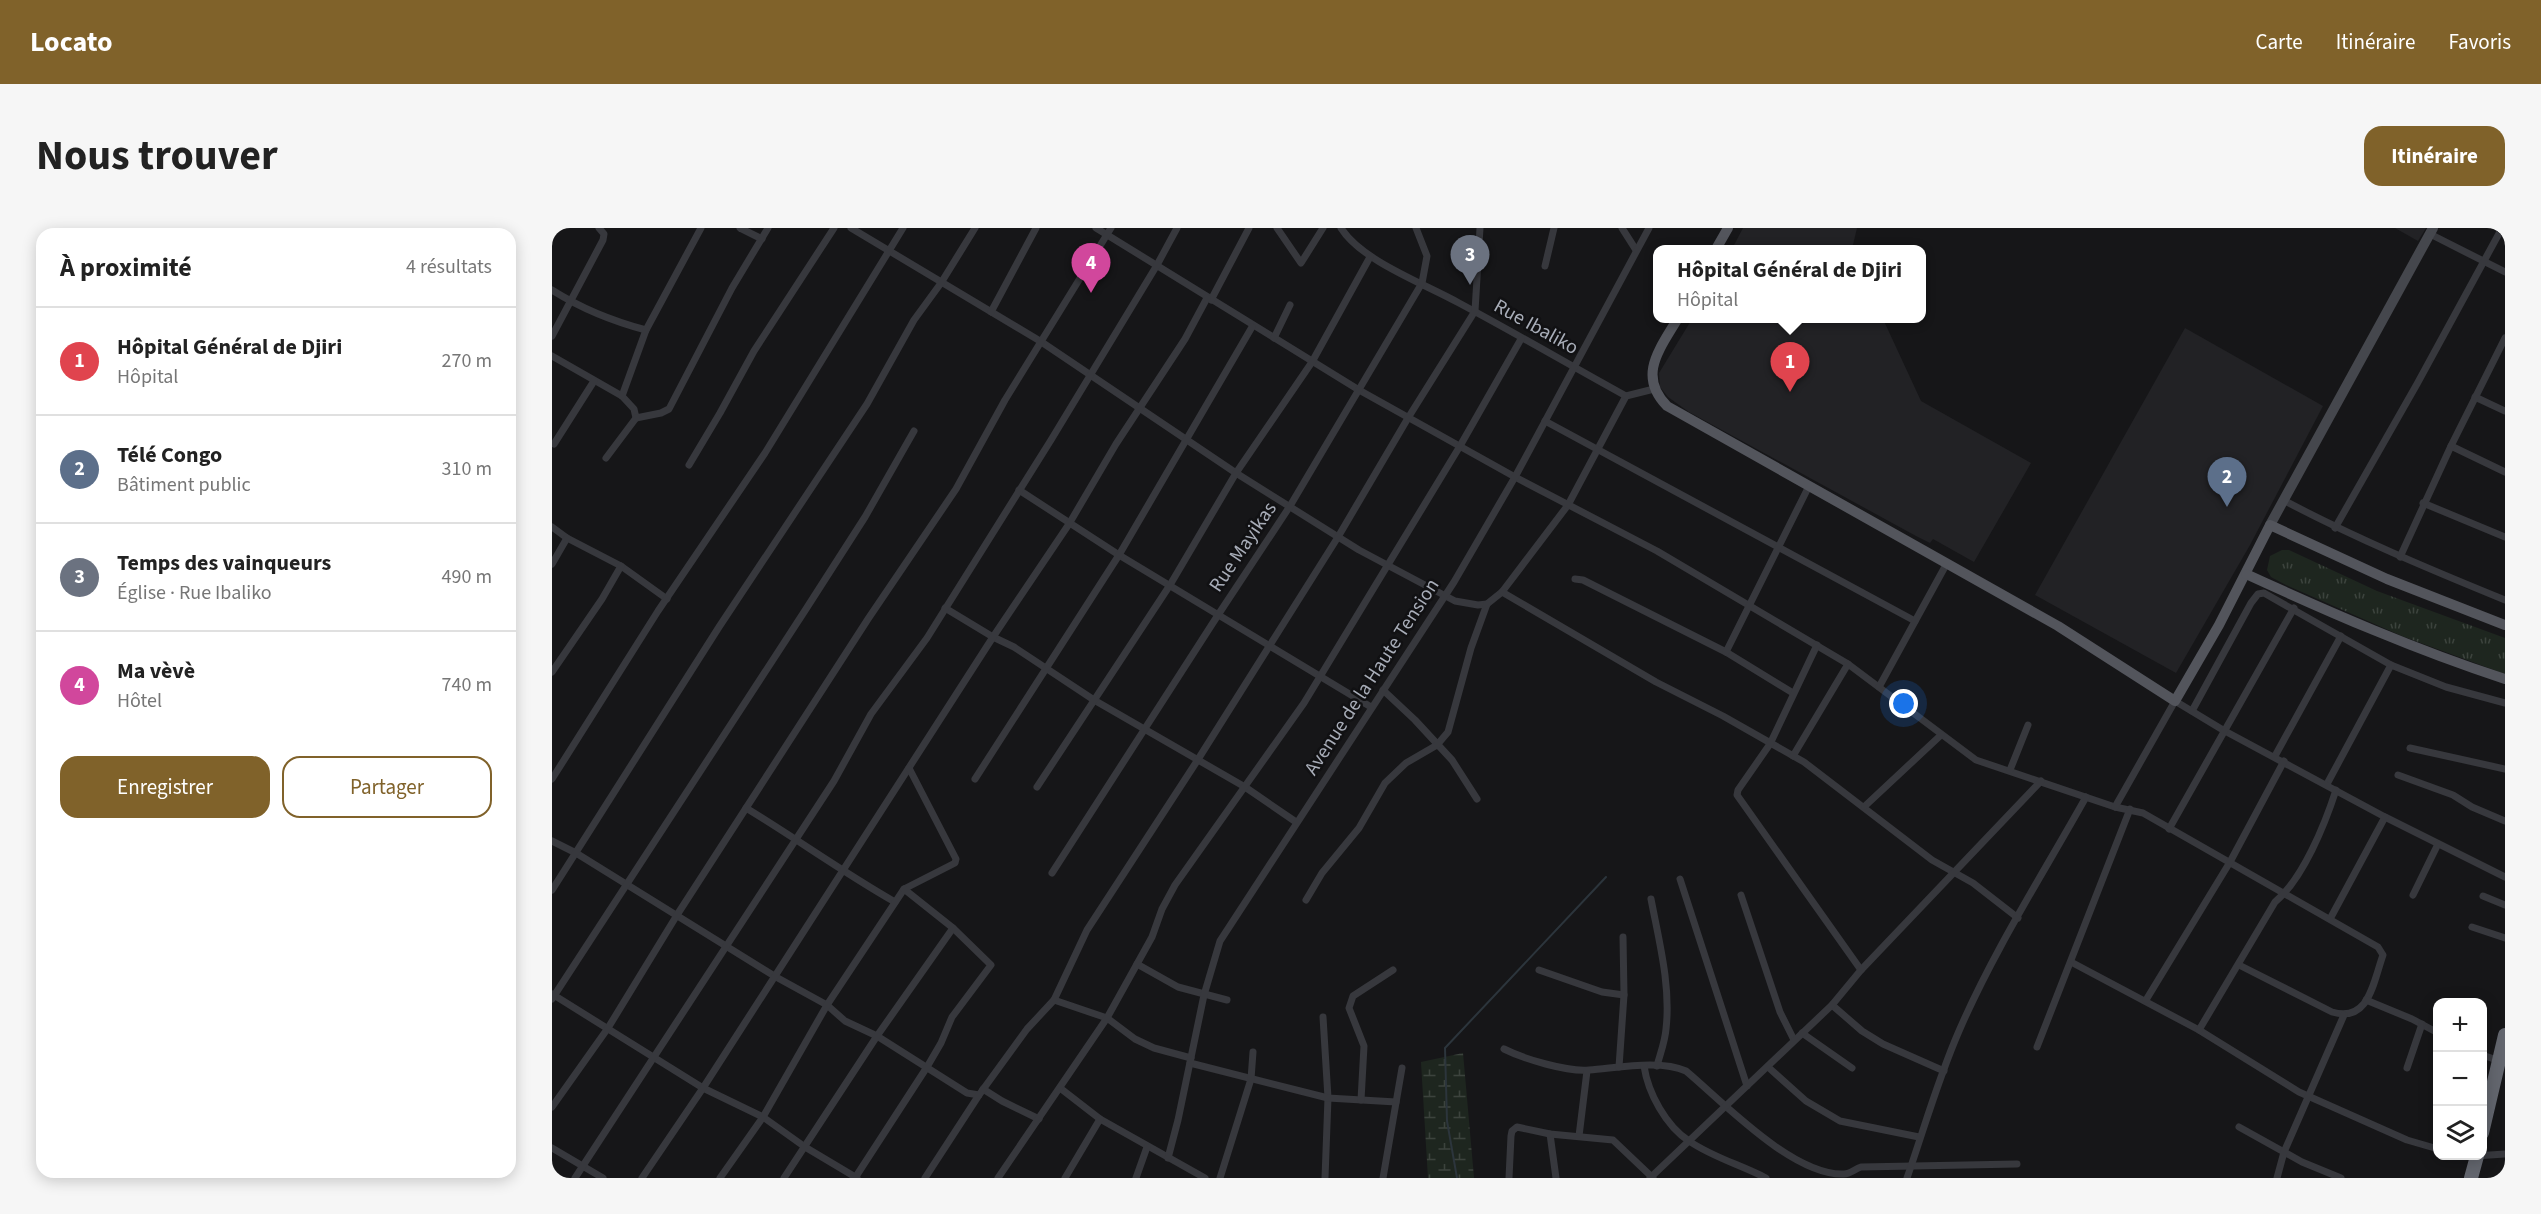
<!DOCTYPE html>
<html lang="fr">
<meta charset="utf-8">
<style>
body{margin:0;font-family:"Source Sans 3",sans-serif;background:#f6f6f6;color:#222}
.controls{position:absolute;right:18px;bottom:18px;display:grid;overflow:hidden;border-radius:12px;box-shadow:0 3px 15px #0003}
.controls button{width:54px;height:54px;display:grid;place-items:center;padding:0;border:0;border-bottom:2px solid #e0e0e0;background:#fff;color:#222;font:30px sans-serif}
.you{position:absolute;left:1352px;top:476px;width:21px;height:21px;margin:-15px;border:4px solid #fff;border-radius:50%;background:#1a73e8;box-shadow:0 0 0 9px #1a73e833}
.badge{display:grid;place-items:center;width:39px;height:39px;border-radius:50%;background:#80622a;color:#fff;font-size:20px;font-weight:700}
.pin{position:absolute;translate:-50% -50px;filter:drop-shadow(0 2px 3px #0008)}
.pin::after{content:'';position:absolute;top:32px;width:21px;height:18px;background:inherit;clip-path:polygon(0 0,100% 0,50% 100%)}
.popup{position:absolute;left:1101px;top:17px;width:273px;height:78px;box-sizing:border-box;display:grid;place-content:center;border-radius:12px;background:#fff;filter:drop-shadow(0 2px 4px #0005);font-size:20px;white-space:nowrap;color:#767676}
.popup b{font-size:22px;color:#222}
.popup::after{content:'';position:absolute;left:50%;top:100%;margin-left:-12px;border:12px solid transparent;border-top-color:#fff}
.list{margin:0;padding:0;list-style:none}
h2{display:flex;justify-content:space-between;align-items:center;height:78px;margin:0;padding:0 24px;font-size:26px}
h2 small{font-size:20px;font-weight:400;color:#767676}
.list li{display:grid;grid-template-columns:39px 1fr auto;gap:18px;align-items:center;box-sizing:border-box;height:108px;padding:0 24px;border-top:2px solid #e0e0e0}
.list b{display:block;font-size:22px;white-space:nowrap}
.list p{margin:0;font-size:20px;white-space:nowrap;color:#767676}
.list em{font-size:20px;font-style:normal;color:#767676}
.actions{display:flex;gap:12px;padding:18px 24px}
.actions a{flex:1;padding:14px 0;border:2px solid #80622a;border-radius:18px;text-align:center;font-size:21px;color:#80622a}
.actions .main{background:#80622a;color:#fff}
.icon{flex:none;width:33px;height:33px;fill:none;stroke:currentColor;stroke-width:2;stroke-linecap:round;stroke-linejoin:round}
.map{position:relative;flex:none;width:1953px;height:950px;overflow:hidden;border-radius:18px}
header{display:flex;align-items:center;gap:36px;box-sizing:border-box;height:84px;padding:0 30px;background:#80622a;color:#fff}
header strong{font-size:28px}
nav{display:flex;gap:33px;margin-inline-start:auto;font-size:21px}
.intro{display:flex;align-items:center;justify-content:space-between;box-sizing:border-box;height:144px;padding:0 36px}
h1{margin:0;font-size:42px}
.button{padding:15px 27px;border-radius:18px;background:#80622a;color:#fff;font-size:21px;font-weight:700}
main{display:flex;gap:36px;padding:0 36px}
aside{flex:1;background:#fff;border-radius:18px;box-shadow:0 3px 15px #0003}
.map>svg:first-child{display:block}
</style>
<header>
<strong>Locato</strong>
<nav><a>Carte</a><a>Itinéraire</a><a>Favoris</a></nav>
</header>
<div class="intro"><h1>Nous trouver</h1><a class="button">Itinéraire</a></div>
<main>
<aside>
<h2>À proximité<small>4 résultats</small></h2>
<ul class="list">
<li><span class="badge" style="background:#e0444e">1</span><div><b>Hôpital Général de Djiri</b><p>Hôpital</p></div><em>270 m</em></li>
<li><span class="badge" style="background:#5c6f8a">2</span><div><b>Télé Congo</b><p>Bâtiment public</p></div><em>310 m</em></li>
<li><span class="badge" style="background:#6b7280">3</span><div><b>Temps des vainqueurs</b><p>Église · Rue Ibaliko</p></div><em>490 m</em></li>
<li><span class="badge" style="background:#d1479c">4</span><div><b>Ma vèvè</b><p>Hôtel</p></div><em>740 m</em></li>
</ul>
<div class="actions"><a class="main">Enregistrer</a><a>Partager</a></div>
</aside>
<div class="map">
<svg width="1953" height="950" viewBox="0 0 1953 950">
<defs>
<pattern id="grass-tufts" width="24" height="20" patternUnits="userSpaceOnUse" patternTransform="scale(1.5)"><rect width="24" height="20" fill="#1e261f"/><path d="M3 7l-1-3M5 7V3M7 7l1-3M15 17l-1-3M17 17v-4M19 17l1-3" fill="none" stroke="#3c433d"/></pattern>
<pattern id="wetland-marsh" width="20" height="14" patternUnits="userSpaceOnUse" patternTransform="scale(1.5)"><rect width="20" height="14" fill="#1e261f"/><path d="M1 5h8M5 5V1M11 12h8M15 12V8" fill="none" stroke="#3c433d"/></pattern>
</defs>
<rect width="100%" height="100%" fill="#161618"/>
<g fill="#222225">
<path d="M1191,0H1305L1300,21H1180Z"/>
<path d="M1843,0H1874L1866,13Z"/>
<path d="M1140,91H1331L1369,173L1479,235L1422,334L1381,311L1378,315L1364,308L1137,184L1116,169L1108,159L1107,145Z"/>
<path d="M1633,100L1771,178L1698,317L1624,445L1483,367Z"/>
</g>
<path fill="url(#grass-tufts)" d="M1730,322H1737L1825,363L1953,410V446L1850,408L1734,357L1719,349L1715,342L1718,328Z"/>
<path fill="url(#wetland-marsh)" d="M911,825L922,950H876L869,834Z"/>
<g fill="none" stroke-linecap="round" stroke-linejoin="round">
<path stroke="#2c353c" stroke-width="2" d="M905,950L895,893L893,820L1054,649"/>
<g stroke="#37383d" stroke-width="7">
<path d="M188,0L210,11"/>
<path d="M299,0L488,113L684,245L807,322L903,373L926,377L935,376L950,364L1016,277L1074,168L1102,161"/>
<path d="M544,0L807,162L963,249L1105,323L1296,436L1424,532L1563,579L1591,585L1826,719L1831,727C1821,755 1817,795 1780,784L1687,737"/>
<path d="M725,0L749,35L771,0"/>
<path d="M789,0C810,33 871,55 907,75C963,105 1018,137 1074,168"/>
<path d="M1070,0L1084,22"/>
<path d="M1878,6L1953,44"/>
<path d="M993,38L1002,0"/>
<path d="M0,62C30,81 60,93 94,102"/>
<path d="M659,72L697,0"/>
<path d="M439,84L484,0"/>
<path d="M0,108L51,12L52,6L47,0"/>
<path d="M722,110L738,77"/>
<path d="M0,128L70,168L82,181L84,190L109,185L117,181L180,60L216,0"/>
<path d="M70,168L94,102L149,0"/>
<path d="M1923,169L1953,183"/>
<path d="M993,193L1363,393"/>
<path d="M2,216L42,153"/>
<path d="M1899,218L1953,244"/>
<path d="M54,230L84,190"/>
<path d="M137,237L168,185L202,123L282,0"/>
<path d="M467,262L567,327L819,479"/>
<path d="M1731,272C1803,310 1877,341 1953,372"/>
<path d="M1871,275L1953,309"/>
<path d="M0,299L15,310L69,338L115,371"/>
<path d="M1783,300L1865,156L1950,0"/>
<path d="M1848,329L1899,218L1953,110"/>
<path d="M0,336L15,310"/>
<path d="M1023,351L1031,352L1174,424L1241,465"/>
<path d="M950,364L1104,454L1171,488L1252,534L1380,632L1421,655L1466,690"/>
<path d="M393,380L441,409L462,419L542,472L693,559L744,594"/>
<path d="M1265,417L1218,516L1186,562L1185,567L1309,742"/>
<path d="M1174,424L1257,258"/>
<path d="M0,444L50,371L69,338"/>
<path d="M1327,459L1395,335"/>
<path d="M831,462L863,492L900,532L925,571"/>
<path d="M1640,483L1699,375L1706,366L1712,365L1839,437L1894,459L1953,475"/>
<path d="M1858,520L1953,541"/>
<path d="M1241,528L1296,436"/>
<path d="M1723,528L1789,408"/>
<path d="M1458,542L1476,497"/>
<path d="M1846,547L1901,567L1920,579L1953,593"/>
<path d="M0,551L106,383L213,225L351,0"/>
<path d="M423,551L567,327L700,99"/>
<path d="M1775,556L1839,437"/>
<path d="M485,559L618,357L684,245L760,134L818,29"/>
<path d="M1313,578L1389,507"/>
<path d="M1563,579L1623,473L1671,502L1833,589L1953,649"/>
<path d="M194,580C245,611 292,645 343,674"/>
<path d="M1617,601L1742,380"/>
<path d="M0,613L24,625L224,749L275,777L293,793L325,808L415,865L427,867"/>
<path d="M500,645L666,387L738,278L870,55L875,28L864,0"/>
<path d="M1128,651L1195,858"/>
<path d="M0,662L167,399L315,176L362,92L389,55L423,0"/>
<path d="M1189,667L1228,784L1242,812"/>
<path d="M1861,667L1886,616"/>
<path d="M1931,668L1953,677"/>
<path d="M1099,671C1107,713 1119,758 1114,801C1113,814 1108,826 1105,838"/>
<path d="M754,672L770,645L807,600L833,555L854,535L885,517L896,504L919,420L935,376"/>
<path d="M1778,691L1833,589"/>
<path d="M1920,699L1953,710"/>
<path d="M1519,734L1647,802L1747,864L1855,912L1886,921"/>
<path d="M585,736L626,759L675,772"/>
<path d="M987,742L1050,764L1072,767"/>
<path d="M0,766L151,860L211,889L253,919L305,950"/>
<path d="M0,771L254,381L313,289L362,203"/>
<path d="M502,772L555,790L583,811L602,820L639,830"/>
<path d="M1594,772L1678,634L1732,533"/>
<path d="M1814,772L1860,791L1886,805"/>
<path d="M1280,777L1310,803L1331,816L1392,843"/>
<path d="M771,789L776,870L773,950"/>
<path d="M1647,802L1723,674C1751,651 1773,596 1784,562"/>
<path d="M1250,805L1300,840"/>
<path d="M1485,819L1578,581"/>
<path d="M952,821C972,831 1015,844 1037,842C1065,840 1108,831 1134,843C1171,874 1241,948 1292,946C1298,946 1303,941 1309,939L1465,936"/>
<path d="M1930,827L1948,833"/>
<path d="M638,835L776,870L844,874"/>
<path d="M1092,838C1096,865 1114,898 1137,913C1160,929 1189,937 1214,950"/>
<path d="M1067,839L1072,767L1071,709"/>
<path d="M1216,839L1254,873L1288,893L1367,909"/>
<path d="M1855,840L1870,796"/>
<path d="M508,860L548,891L653,950"/>
<path d="M431,861L450,873L487,891"/>
<path d="M809,872L812,818L797,780L801,768L841,742"/>
<path d="M0,879L56,800L125,687L316,391L404,261L453,172L559,0"/>
<path d="M1687,899L1750,934L1789,950"/>
<path d="M998,906L1004,950"/>
<path d="M1027,908L1035,843"/>
<path d="M0,920L51,950"/>
<path d="M1923,928L1953,926"/>
<path d="M616,930L626,892L652,767L668,713L902,354L963,249L1097,0"/>
<path d="M23,950L282,553L319,486L375,410L499,212L605,37L625,0"/>
<path d="M90,950L151,860L441,409L517,296L564,216L633,111L655,70"/>
<path d="M168,950L211,889L275,777L352,661L403,635L404,631L357,540"/>
<path d="M232,950L325,808L401,700"/>
<path d="M303,950L375,839L389,815L400,789L439,737L401,700L352,661"/>
<path d="M373,950L427,867L475,801L502,772L535,702L645,533L786,309L856,190L923,83L928,0"/>
<path d="M446,950L555,790L600,709L610,681L623,657L752,475L908,218L969,111"/>
<path d="M513,950L548,891"/>
<path d="M584,950L595,919"/>
<path d="M668,950L699,851L701,824"/>
<path d="M831,950L850,840"/>
<path d="M957,950L959,908L960,903L965,899L998,906L1061,912L1101,950"/>
<path d="M1098,950L1280,777L1309,742L1489,553"/>
<path d="M1355,950C1372,901 1386,851 1407,803C1442,722 1491,646 1534,569"/>
<path d="M1725,950L1732,924L1792,787"/>
</g>
<path stroke="#45474d" stroke-width="10" d="M1718,297L1881,0"/>
<g stroke="#53555c" stroke-width="10">
<path d="M1164,21L1176,0"/>
<path d="M1126,90C1108,121 1085,147 1115,178L1506,398L1623,473L1667,397L1718,297L1835,351L1953,397"/>
<path d="M1694,346C1779,385 1864,422 1953,451"/>
</g>
<g stroke="#63666e" stroke-width="14">
<path d="M1930,905L1953,807"/>
<path d="M1919,950L1925,928"/>
</g>
</g>
<g text-anchor="middle" dominant-baseline="central" stroke-width="5" stroke-linejoin="round" paint-order="stroke">
<g font-size="20" fill="#a8adb8" stroke="#111113">
<text transform="translate(984 99) rotate(29)">Rue Ibaliko</text>
<text transform="translate(691 319) rotate(-56)">Rue Mayikas</text>
<text transform="translate(820 449) rotate(-57)">Avenue de la Haute Tension</text>
</g>
</g>
</svg>
<div class="controls">
<button>+</button>
<button>−</button>
<button><svg class="icon" aria-label="layers" viewBox="0 0 24 24"><path d="M12 4l9 5-9 5-9-5zM3 14l9 5 9-5"/></svg></button>
</div>
<div class="you"></div>
<div class="pin badge" style="left:1238px;top:164px;background:#e0444e">1</div>
<div class="popup"><b>Hôpital Général de Djiri</b>Hôpital</div>
<div class="pin badge" style="left:1675px;top:279px;background:#5c6f8a">2</div>
<div class="pin badge" style="left:918px;top:57px;background:#6b7280">3</div>
<div class="pin badge" style="left:539px;top:65px;background:#d1479c">4</div>
</div>
</main>
